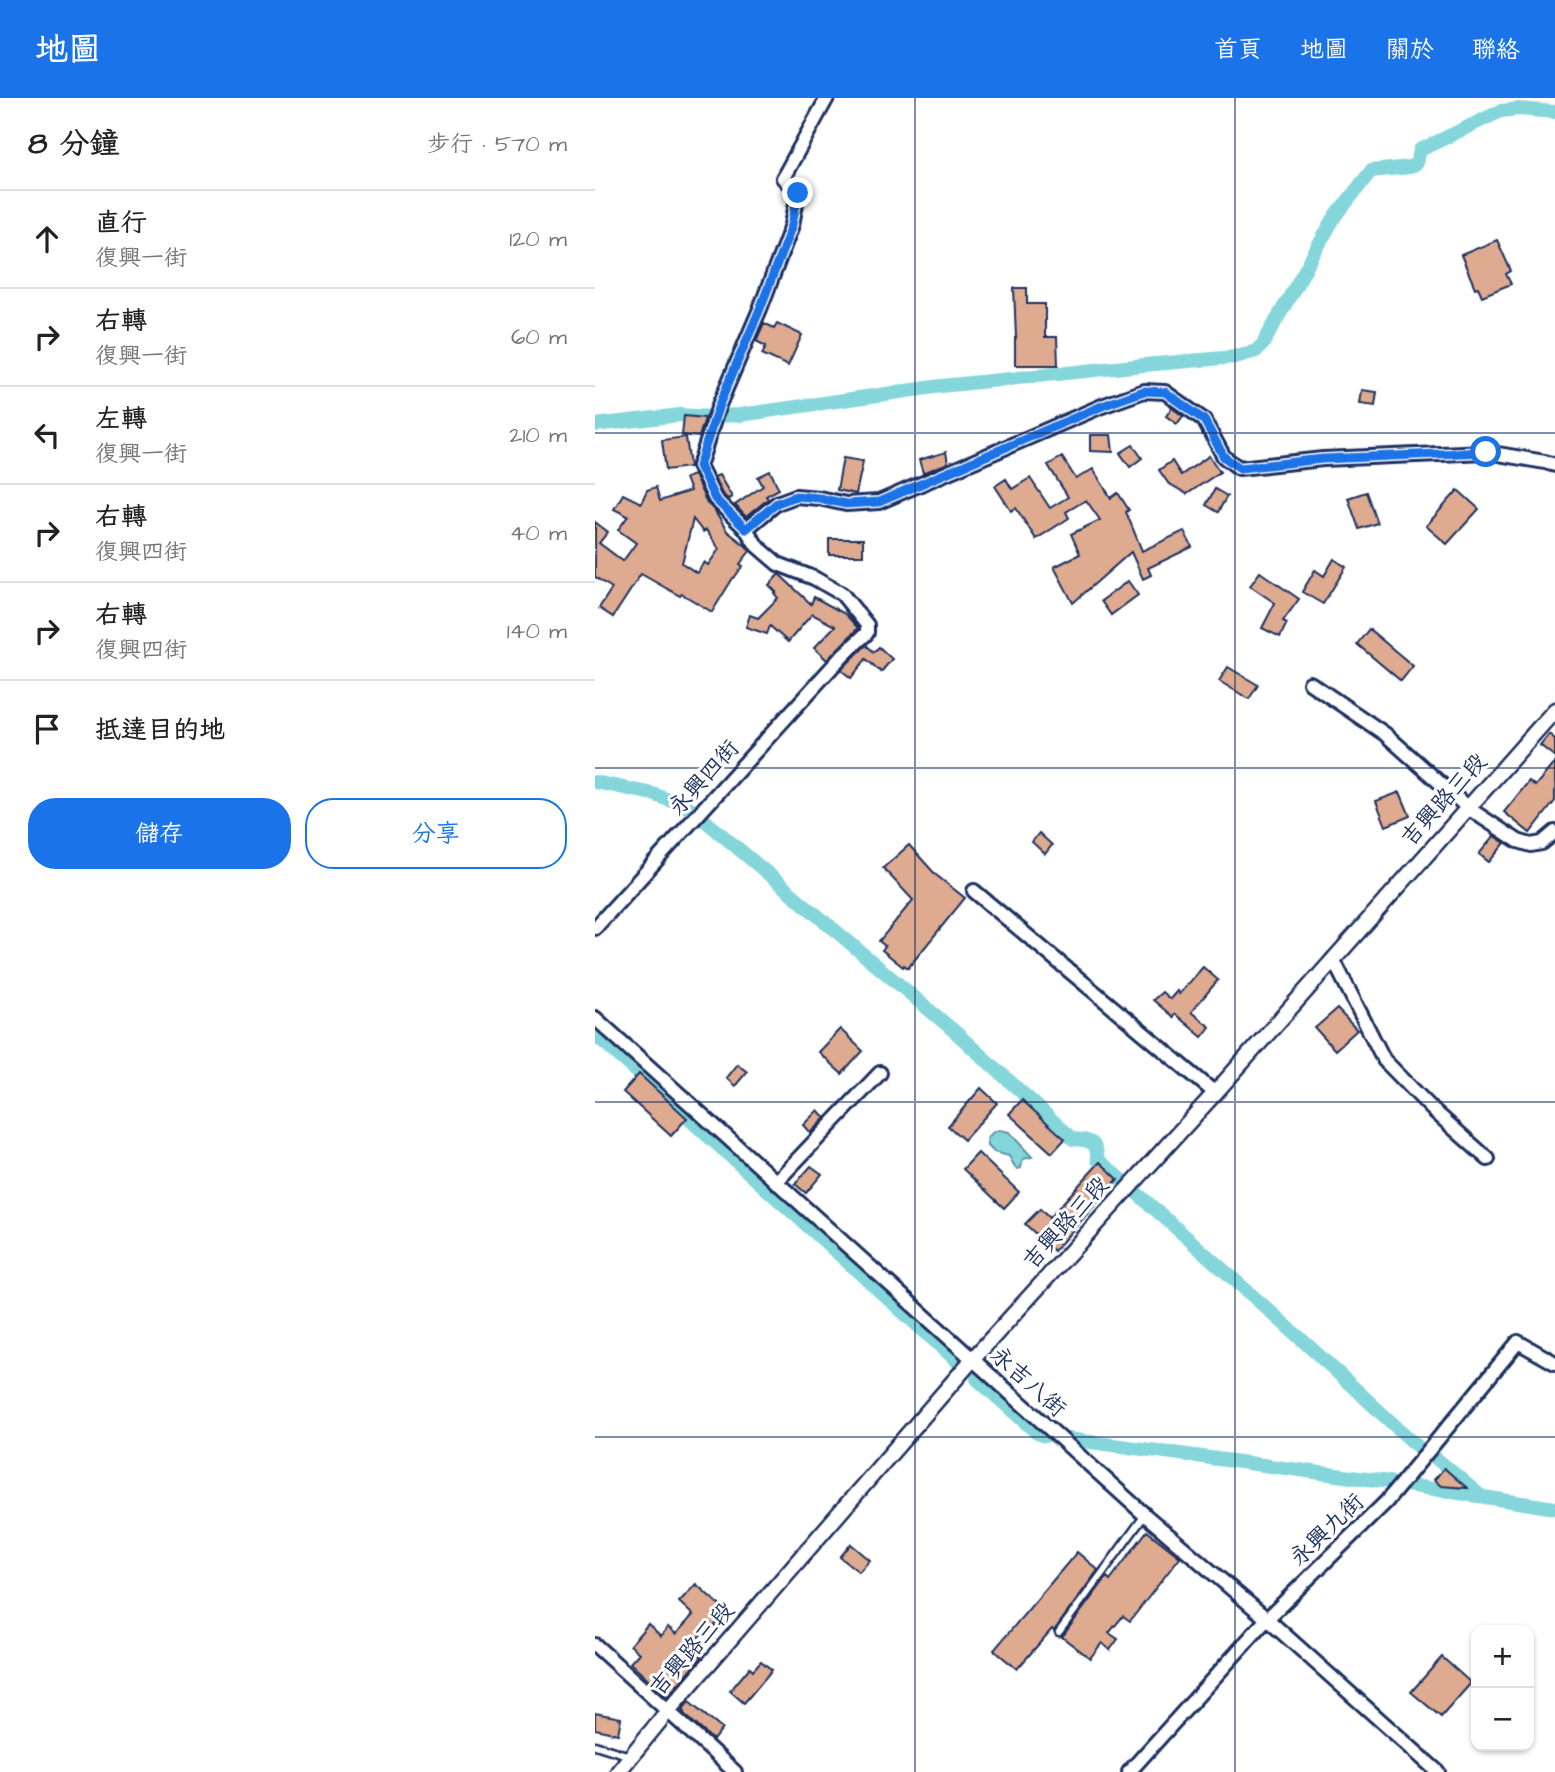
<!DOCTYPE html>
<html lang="zh-TW">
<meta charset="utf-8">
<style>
body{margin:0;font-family:"Architects Daughter","LXGW WenKai TC",sans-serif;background:#f6f6f6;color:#222}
.controls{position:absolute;right:21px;bottom:21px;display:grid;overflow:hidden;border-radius:14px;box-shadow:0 2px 5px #0004}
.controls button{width:63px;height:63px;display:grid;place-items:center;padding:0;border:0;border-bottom:2px solid #e0e0e0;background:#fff;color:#222;font:35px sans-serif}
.stop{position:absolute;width:21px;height:21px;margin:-16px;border:5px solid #1a73e8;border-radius:50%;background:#fff}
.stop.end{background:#1a73e8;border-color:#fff;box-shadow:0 2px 7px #0008}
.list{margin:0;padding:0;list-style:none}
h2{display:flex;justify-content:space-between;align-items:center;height:91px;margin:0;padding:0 28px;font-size:30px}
h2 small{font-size:23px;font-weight:400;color:#767676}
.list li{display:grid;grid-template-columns:46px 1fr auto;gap:21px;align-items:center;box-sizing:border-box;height:98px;padding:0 28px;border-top:2px solid #e0e0e0}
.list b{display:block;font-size:26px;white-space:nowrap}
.list p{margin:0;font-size:23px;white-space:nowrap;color:#767676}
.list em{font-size:23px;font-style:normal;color:#767676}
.actions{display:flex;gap:14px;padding:21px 28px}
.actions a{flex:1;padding:16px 0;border:2px solid #1a73e8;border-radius:28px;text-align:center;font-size:24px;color:#1a73e8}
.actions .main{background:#1a73e8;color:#fff}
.icon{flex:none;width:38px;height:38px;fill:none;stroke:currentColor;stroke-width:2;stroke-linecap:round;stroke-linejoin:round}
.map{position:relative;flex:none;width:960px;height:1674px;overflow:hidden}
header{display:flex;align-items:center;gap:42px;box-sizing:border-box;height:98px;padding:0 35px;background:#1a73e8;color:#fff}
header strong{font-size:33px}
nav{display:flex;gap:38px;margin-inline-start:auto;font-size:24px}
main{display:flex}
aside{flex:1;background:#fff}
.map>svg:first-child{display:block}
</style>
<header>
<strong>地圖</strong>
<nav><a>首頁</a><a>地圖</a><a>關於</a><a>聯絡</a></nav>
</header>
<main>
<aside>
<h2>8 分鐘<small>步行 · 570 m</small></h2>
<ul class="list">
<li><svg class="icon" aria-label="ahead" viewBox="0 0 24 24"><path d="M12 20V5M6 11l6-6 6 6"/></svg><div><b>直行</b><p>復興一街</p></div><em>120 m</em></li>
<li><svg class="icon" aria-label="right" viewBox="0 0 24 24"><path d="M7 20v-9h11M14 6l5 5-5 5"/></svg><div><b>右轉</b><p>復興一街</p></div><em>60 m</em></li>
<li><svg class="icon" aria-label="left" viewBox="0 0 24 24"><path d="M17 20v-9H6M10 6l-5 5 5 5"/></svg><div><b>左轉</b><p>復興一街</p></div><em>210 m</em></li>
<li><svg class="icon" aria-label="right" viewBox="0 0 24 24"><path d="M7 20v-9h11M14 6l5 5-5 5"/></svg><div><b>右轉</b><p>復興四街</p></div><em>40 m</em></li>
<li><svg class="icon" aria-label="right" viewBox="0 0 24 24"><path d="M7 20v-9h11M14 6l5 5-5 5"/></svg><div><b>右轉</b><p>復興四街</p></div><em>140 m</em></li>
<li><svg class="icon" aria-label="arrive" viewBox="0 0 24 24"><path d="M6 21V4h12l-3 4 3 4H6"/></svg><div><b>抵達目的地</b></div></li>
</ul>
<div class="actions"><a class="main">儲存</a><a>分享</a></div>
</aside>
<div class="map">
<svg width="960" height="1674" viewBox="0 0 960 1674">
<rect width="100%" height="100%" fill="#fff"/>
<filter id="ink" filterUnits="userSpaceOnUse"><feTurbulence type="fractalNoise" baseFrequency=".0143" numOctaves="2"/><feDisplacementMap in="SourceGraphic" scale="14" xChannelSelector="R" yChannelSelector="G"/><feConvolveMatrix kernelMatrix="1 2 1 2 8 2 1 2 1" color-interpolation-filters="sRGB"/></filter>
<g filter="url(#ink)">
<path fill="#85d6db" stroke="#5b93a9" stroke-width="2" d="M404,1032L414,1034L437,1059L428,1061L426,1070L423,1071L420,1069L414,1058L399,1054L393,1048L392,1041L397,1035Z"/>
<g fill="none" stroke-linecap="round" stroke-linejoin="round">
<g stroke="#85d6db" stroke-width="14">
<path d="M121,318L145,317L346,288L549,267L640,259L661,253L668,246L738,122L776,73L815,69L822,65L825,52L906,13L923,11L960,14"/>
<path d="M0,327L85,317L116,319"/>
<path d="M0,684L58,696L95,710"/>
<path d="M107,720L358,932L478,1041C496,1042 502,1044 503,1062L527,1082"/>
<path d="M0,936L362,1263"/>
<path d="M544,1097L705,1240L822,1348"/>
<path d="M382,1281L442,1335L450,1338"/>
<path d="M473,1341L794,1384"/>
<path d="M837,1357L886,1398"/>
<path d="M812,1387L960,1410"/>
</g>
</g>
<g fill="#deab91" stroke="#1b2f5e" stroke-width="2" fill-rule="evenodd">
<path d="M902,142L916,173L911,176L916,186L887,198L883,189L880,190L866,157Z"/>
<path d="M419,190H432V206H450V239H462L463,267H420V240H421Z"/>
<path d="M169,225L179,230L182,225L207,237L193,268L167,256L171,248L161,243Z"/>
<path d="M767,292L782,294L780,308L765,306Z"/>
<path d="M577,310L588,318L582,326L571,318Z"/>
<path d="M89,318L110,320L104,339L87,337Z"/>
<path d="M495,337H516L518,354L495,353Z"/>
<path d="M91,339L95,369L71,372L67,342Z"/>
<path d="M538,347L547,360L535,369L525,355Z"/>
<path d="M351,354L353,365L328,375L324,362Z"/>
<path d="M614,358L625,374L592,396L573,385L564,372L577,363L586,377Z"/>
<path d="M467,359L481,381L498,371L516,400L523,395L534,412L531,414L547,453L589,433L597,449L553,470L556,477L548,481L536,454L478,505L459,469L485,456L476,436L505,422L491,402L471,414L474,420L441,441L421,410L416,413L400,388L411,381L417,391L435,380L455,410L473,399L453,367Z"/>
<path d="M248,360L268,363L261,396L242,392Z"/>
<path d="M175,373L184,391L171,398L173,401L151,419L140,407L168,388L163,379Z"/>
<path d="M99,377L112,405L119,412L132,433L151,448L155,453L145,466L148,468L139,480H138L117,514L87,496L85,498L46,476L18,519L4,510L17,490L0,479V424L13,434L4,445L28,463L41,445L23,432L33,418L19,411L28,396L46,405L52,392L61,389L65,403L95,393L90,380ZM98,421L108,434L111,432L124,451L113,467L109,464L102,475L87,465Z"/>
<path d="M124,377L137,399L133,401L127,396L119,379Z"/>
<path d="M620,391L632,398L623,414L611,407Z"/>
<path d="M863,392L884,411L852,446L831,428Z"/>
<path d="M771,394L782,425L764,431L753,400Z"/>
<rect x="234" y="441" width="34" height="16"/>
<path d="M739,461L751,469L728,506L707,494L720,472L729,478Z"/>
<path d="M665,474L704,501L688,523L692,525L685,539L667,530L680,505L655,488Z"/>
<path d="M184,476L216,506L219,499L250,516L263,530L232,562L219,550L240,528L217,516L193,544L175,528L172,536L151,529L155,517L163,520L183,500L179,495L181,494L174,487Z"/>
<path d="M533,483L543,497L516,517L506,503Z"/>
<path d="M774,531L818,568L806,583L762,546Z"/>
<path d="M271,547L279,554L284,549L297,561L286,574L271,561L256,580L246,572Z"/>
<path d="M633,569L663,587L654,601L624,583Z"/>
<path d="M954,636L960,641V659L945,647Z"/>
<path d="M960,664V703L935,735L909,714L934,683L940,688Z"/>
<path d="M805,694L815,718L791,728L781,703Z"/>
<path d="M444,735L457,747L450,756L437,744Z"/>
<path d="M899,738L910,745L894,764L884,756Z"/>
<path d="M314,747L341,777L370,800L313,870L309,867L308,869L287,852L290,848L284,843L318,802L288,770Z"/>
<path d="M608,869L623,882L596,914L615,929L607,939L580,916L578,919L558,902L567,894L575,901L582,893L584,896Z"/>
<path d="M742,911L762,932L740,952L720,930Z"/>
<path d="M245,931L268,953L247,976L223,954Z"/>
<path d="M142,966L152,974L140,988L131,980Z"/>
<path d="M44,976L92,1020L76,1038L28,994Z"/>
<path d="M386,990L402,1005L369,1042L353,1028Z"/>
<path d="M427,1002L470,1041L457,1055L414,1016Z"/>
<path d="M223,1012L230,1020L215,1035L208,1027Z"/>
<path d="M383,1055L424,1094L409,1110L368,1071Z"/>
<path d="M505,1064L523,1081L459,1153L430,1126L445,1111L454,1120Z"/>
<path d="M216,1068L227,1076L211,1095L200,1086Z"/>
<path d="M849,1370L872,1390L846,1388L839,1382Z"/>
<path d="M552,1433L585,1459L535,1523L528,1518L514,1535L523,1541L515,1552L507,1545L495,1560L467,1539L512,1479L515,1482Z"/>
<path d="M256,1446L275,1462L264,1474L245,1459Z"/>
<path d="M482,1454L503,1472L459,1533L457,1531L422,1571L399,1552Z"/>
<path d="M101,1486L132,1514L115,1533L112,1530L95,1548L107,1559L72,1599L35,1565L44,1555L35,1547L53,1526L66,1538L73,1529L81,1536L98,1517L84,1504Z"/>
<path d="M847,1559L876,1585L846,1619L816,1594Z"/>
<path d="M166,1563L177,1572L149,1605L135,1593L155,1569L158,1572Z"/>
<path d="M94,1604L127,1631L118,1642L88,1615L89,1614L87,1612Z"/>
<path d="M0,1615L26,1620L23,1636L0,1631Z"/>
</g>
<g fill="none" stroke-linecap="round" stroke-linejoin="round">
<g stroke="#1b2f5e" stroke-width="11">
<g id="service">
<path d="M464,1534L550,1417"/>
<path d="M0,1647L35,1658"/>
</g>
</g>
<g stroke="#1b2f5e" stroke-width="18">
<g id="minor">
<path d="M151,431L182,405L201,398L224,400L251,406L284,404L507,308L549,293L570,294L609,322L629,359L644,370L728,361L891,354L950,364L960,367"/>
<path d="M715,585L790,636L873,710L923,743L936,747L947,745L960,734"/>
<path d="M379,793L620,995"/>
<path d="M0,830L248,557L272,535V527L247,496L219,480L183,466L162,448L151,431L120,401L104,368L124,307L165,211L197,127L203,95L188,80L232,0"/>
<path d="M738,861L789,962L837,1011L893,1061"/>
<path d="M0,920L550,1417L672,1521L843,1674"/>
<path d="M181,1084L285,975"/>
<path d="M0,1547L140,1674"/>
<path d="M534,1674L672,1521L791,1404L923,1244L960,1265"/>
</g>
</g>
<g stroke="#1b2f5e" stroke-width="19">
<path id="tertiary" d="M23,1674L72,1614L377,1262L620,995L960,612"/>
</g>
<use href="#service" stroke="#fff" stroke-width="6"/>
<use href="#minor" stroke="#fff" stroke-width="12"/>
<use href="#tertiary" stroke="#fff" stroke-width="14"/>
</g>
</g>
<g fill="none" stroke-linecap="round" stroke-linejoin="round" filter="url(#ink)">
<path stroke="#1a73e8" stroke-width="9" d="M203,95L197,127L165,211L124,307L104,368L120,401L151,431L182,405L201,398L224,400L251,406L284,404L507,308L549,293L570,294L609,322L629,359L645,370L728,361L891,354"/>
</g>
<path fill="none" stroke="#1b2f5e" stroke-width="2" stroke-opacity="0.55" d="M320,0V1674M640,0V1674M0,335H960M0,670H960M0,1004H960M0,1339H960"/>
<g text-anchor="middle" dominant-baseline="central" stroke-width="6" stroke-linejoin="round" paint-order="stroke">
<g font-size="23" fill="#1b2f5e" stroke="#fff">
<text transform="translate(109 680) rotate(-48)">永興四街</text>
<text transform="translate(849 702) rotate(-48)">吉興路三段</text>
<text transform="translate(471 1125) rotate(-48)">吉興路三段</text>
<text transform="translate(433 1284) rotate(42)">永吉八街</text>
<text transform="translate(732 1432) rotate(-44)">永興九街</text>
<text transform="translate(97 1551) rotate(-49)">吉興路三段</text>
</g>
</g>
</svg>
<div class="controls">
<button>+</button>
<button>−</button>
</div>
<div class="stop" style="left:891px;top:354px"></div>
<div class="stop end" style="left:203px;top:95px"></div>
</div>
</main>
